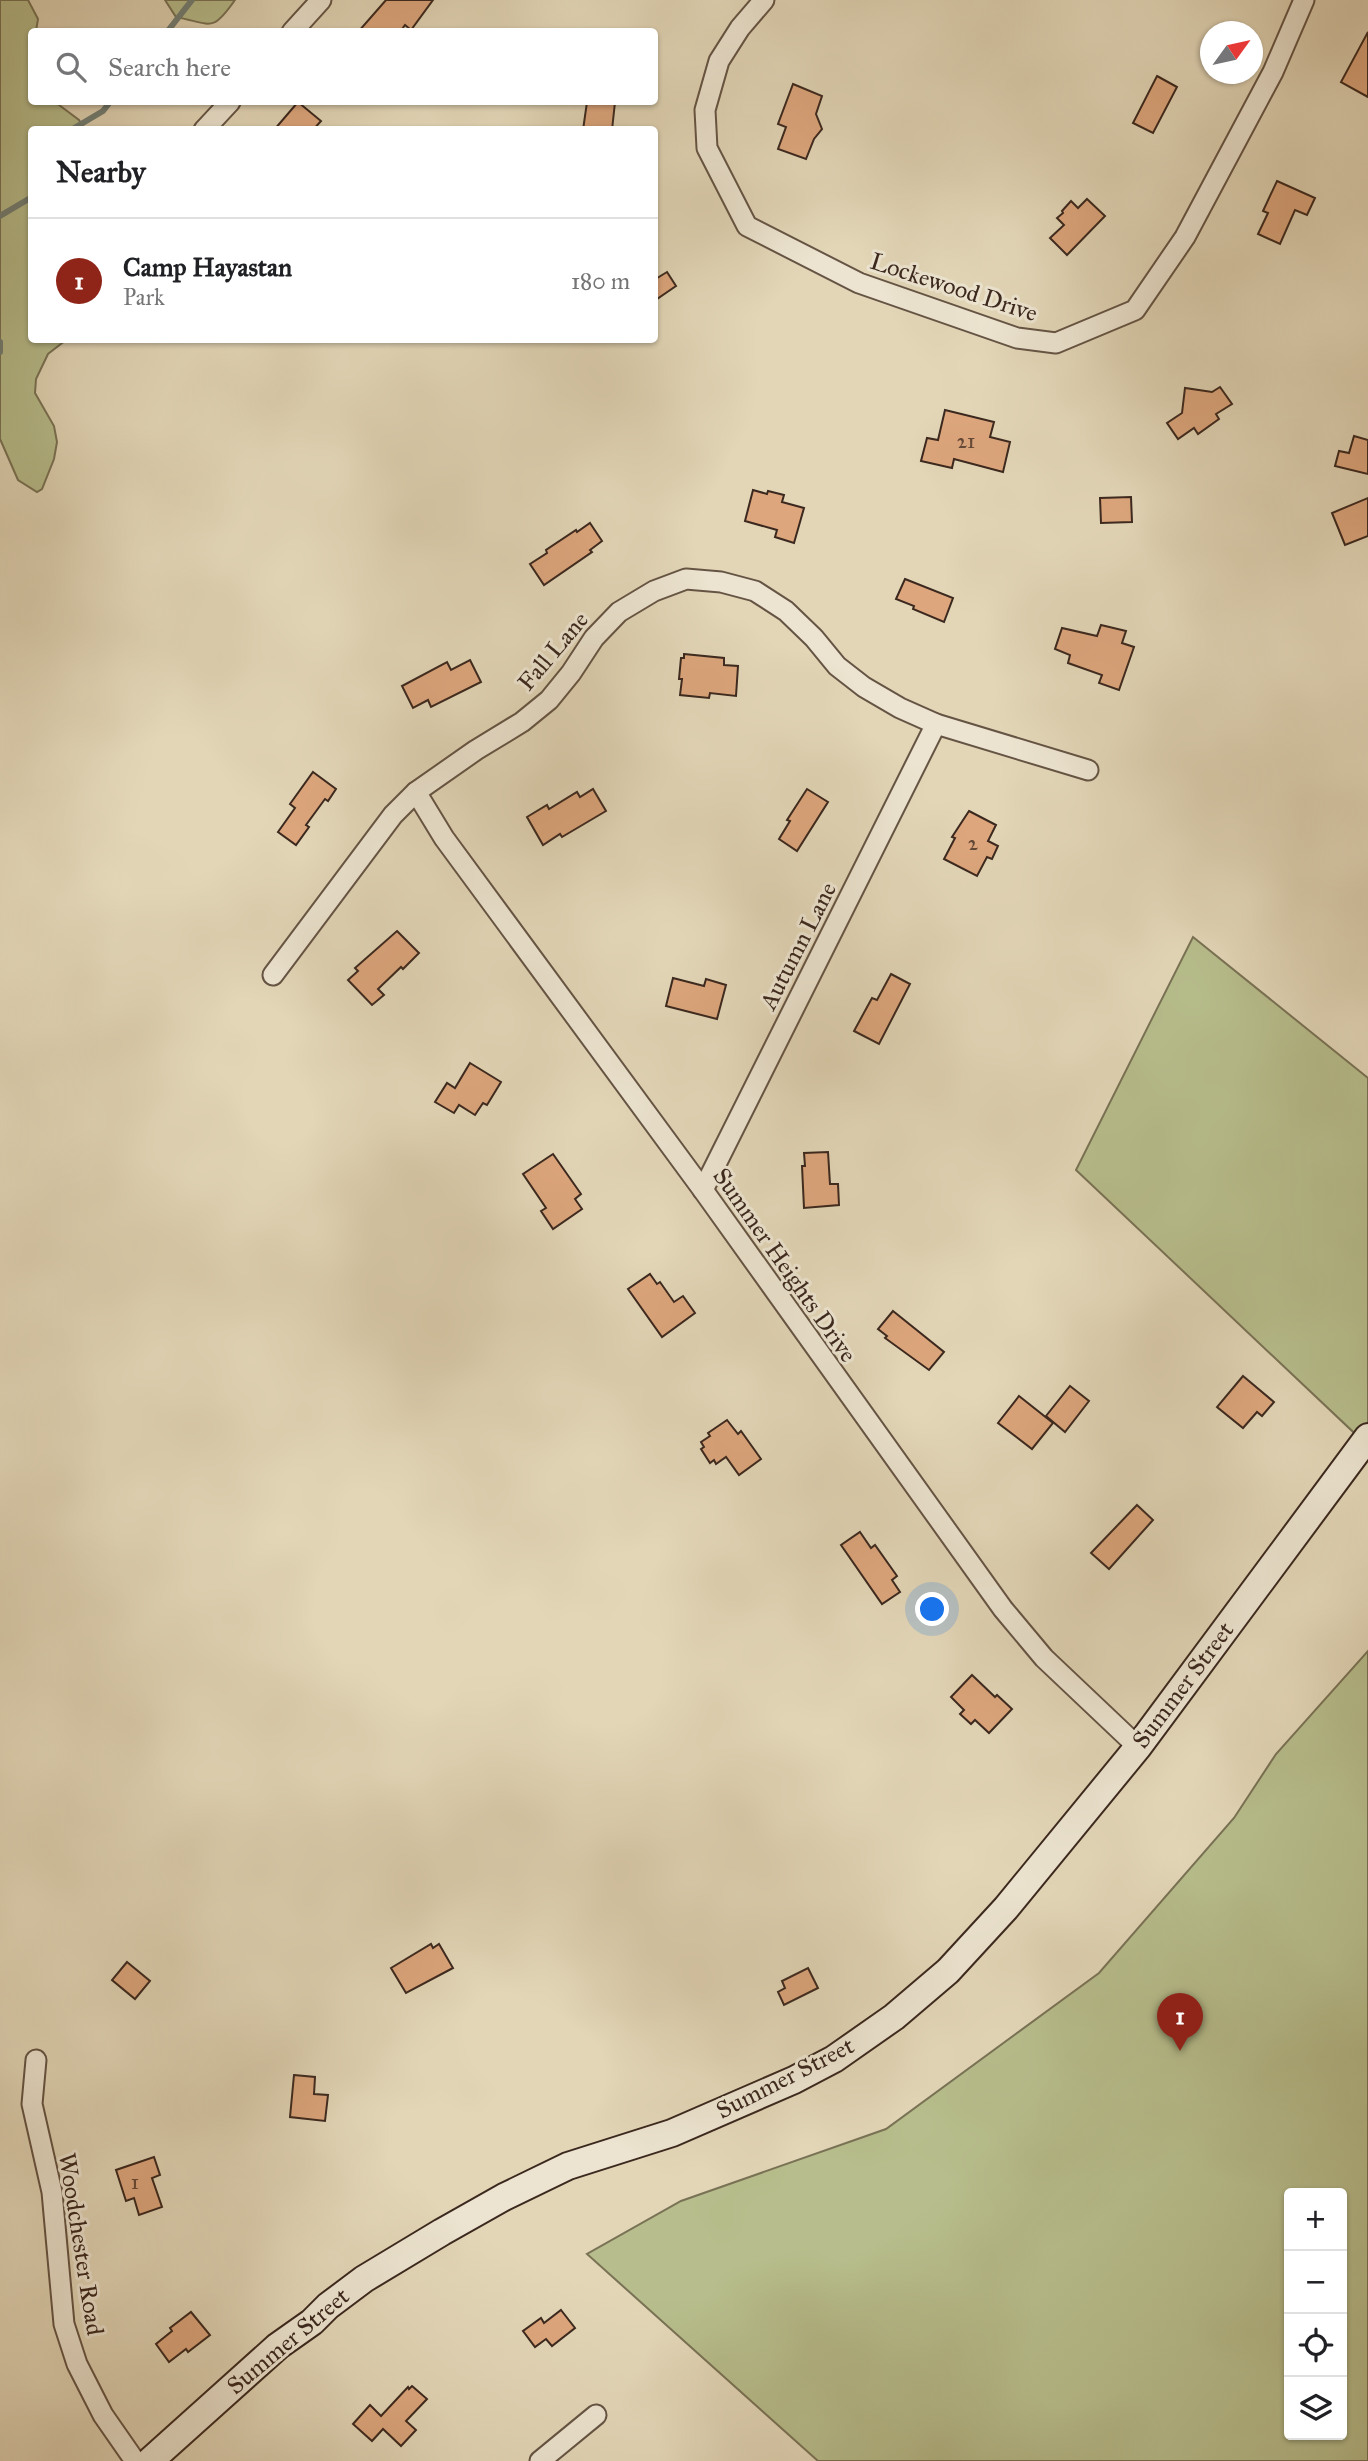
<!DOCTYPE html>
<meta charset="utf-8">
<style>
body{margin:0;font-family:"IM FELL Great Primer",serif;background:#f2f2f2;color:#202124}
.controls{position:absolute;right:21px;bottom:21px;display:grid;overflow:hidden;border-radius:7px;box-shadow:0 2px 5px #0004}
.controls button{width:63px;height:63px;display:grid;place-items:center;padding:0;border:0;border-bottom:2px solid #e0e0e0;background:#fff;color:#202124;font:35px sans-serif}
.compass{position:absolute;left:1200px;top:21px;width:63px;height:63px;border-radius:50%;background:#fff;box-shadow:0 2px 5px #0004;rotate:57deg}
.you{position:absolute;left:933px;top:1610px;width:24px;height:24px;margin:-18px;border:5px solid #fff;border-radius:50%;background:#1a73e8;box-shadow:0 0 0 10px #1a73e833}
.badge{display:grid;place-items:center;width:46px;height:46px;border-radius:50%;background:#8f2418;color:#fff;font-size:23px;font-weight:700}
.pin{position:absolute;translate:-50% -58px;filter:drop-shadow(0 2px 4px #0008)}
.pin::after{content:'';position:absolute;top:37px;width:24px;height:21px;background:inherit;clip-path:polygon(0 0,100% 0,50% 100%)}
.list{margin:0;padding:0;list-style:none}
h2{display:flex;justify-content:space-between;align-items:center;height:91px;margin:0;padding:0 28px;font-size:30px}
h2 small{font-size:23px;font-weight:400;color:#757577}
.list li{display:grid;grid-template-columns:46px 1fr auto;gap:21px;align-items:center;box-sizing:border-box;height:126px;padding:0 28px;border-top:2px solid #e0e0e0}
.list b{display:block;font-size:26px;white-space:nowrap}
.list p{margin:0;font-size:23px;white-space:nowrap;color:#757577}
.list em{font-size:23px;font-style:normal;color:#757577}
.icon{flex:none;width:38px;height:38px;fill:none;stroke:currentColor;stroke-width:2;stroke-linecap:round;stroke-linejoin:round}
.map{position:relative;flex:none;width:1368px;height:2461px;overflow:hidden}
.search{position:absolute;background:#fff;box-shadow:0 2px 5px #0004;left:28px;top:28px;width:630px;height:77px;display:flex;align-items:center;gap:18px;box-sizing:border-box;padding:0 24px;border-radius:7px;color:#757577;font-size:26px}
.panel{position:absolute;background:#fff;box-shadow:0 2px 5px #0004;left:28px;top:126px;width:630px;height:217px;border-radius:7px}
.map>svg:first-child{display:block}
</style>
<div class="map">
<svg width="1368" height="2461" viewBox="0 0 1368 2461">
<rect width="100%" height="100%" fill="#e2d6b7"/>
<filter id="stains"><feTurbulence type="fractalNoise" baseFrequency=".00286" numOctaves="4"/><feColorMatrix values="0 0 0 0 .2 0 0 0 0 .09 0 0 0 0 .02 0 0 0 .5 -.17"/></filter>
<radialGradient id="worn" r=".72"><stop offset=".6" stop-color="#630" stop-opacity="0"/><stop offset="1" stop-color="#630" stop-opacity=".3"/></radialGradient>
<g fill="#b7bd8c" stroke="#797255" stroke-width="2" fill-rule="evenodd">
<path d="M0,0H28L38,19L36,31L32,32V102H55L79,120L84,129L32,130V340H66L48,354L36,379L35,393L54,426L57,442L54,459L42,489L37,492L18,480L0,439Z"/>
<path d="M165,0H235C212,33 212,24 176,17Z"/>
<path d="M1193,937L1368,1078V1446L1076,1170Z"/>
<path d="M1368,1651V2461H818L587,2254L681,2201L886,2129L1099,1973L1234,1818L1276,1754ZM1342,2193V2435H1289V2193Z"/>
</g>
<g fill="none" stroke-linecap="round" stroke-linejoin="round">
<g stroke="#717f76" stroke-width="6">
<path d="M167,32L192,0"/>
<path d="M71,130L103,111L110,102"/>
<path d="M0,216L32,197"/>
<path d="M0,342V352"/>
</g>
</g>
<g fill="#dda67d" stroke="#3b281e" stroke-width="2">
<path d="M386,0H433L411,30L405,25L400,32H358Z"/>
<path d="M1368,32V97L1341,82Z"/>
<path d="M1157,76L1177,87L1153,133L1133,123Z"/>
<path d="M793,84L822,96L816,114L822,129L814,139L806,159L778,149L786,127L778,124Z"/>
<path d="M298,102L321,121L313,130H274Z"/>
<path d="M587,102H615L612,130H583Z"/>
<path d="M1277,181L1315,198L1307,215L1295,210L1280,244L1258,234L1268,213L1263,211Z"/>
<path d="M1087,199L1105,216L1067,255L1050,238L1064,225L1057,218L1063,213L1062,211L1071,201L1078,208Z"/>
<path d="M667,272L676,286L654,301V280Z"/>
<path d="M1220,387L1232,404L1216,414L1219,419L1198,434L1194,428L1178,439L1167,423L1182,413L1185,388L1212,392Z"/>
<path d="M945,410L994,422L990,437L1010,442L1003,472L954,459L952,468L921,461L927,438L938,440Z"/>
<path d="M1354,436L1368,440V474L1335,466L1339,451L1349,453Z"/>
<path d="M753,490L767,494L768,491L784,495L782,502L804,508L794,543L775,537L777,530L745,521Z"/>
<path d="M1131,497L1132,522L1101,523L1100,498Z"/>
<path d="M1368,498V536L1345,545L1332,513Z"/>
<path d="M590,523L602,541L590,550L592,552L544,585L530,564L547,553L546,550L576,530L577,532Z"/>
<path d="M905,579L953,598L944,622L913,609L914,606L896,599Z"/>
<path d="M1101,625L1126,631L1122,643L1134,647L1119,690L1099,683L1102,675L1068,663L1070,655L1055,649L1062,628L1097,636Z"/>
<path d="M684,654L724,658V665L738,666L736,696L710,693L709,698L680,695L682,679H679L681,658H684Z"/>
<path d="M470,660L481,682L431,707L428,700L413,708L402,686L447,662L451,670Z"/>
<path d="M313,772L336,789L328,801L325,799L306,825L309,827L296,845L278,832L295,808L290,804Z"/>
<path d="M593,789L606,811L562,837L560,834L543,845L527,817L547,805L549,809L577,792L580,797Z"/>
<path d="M807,789L828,802L797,851L779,839L790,821L787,820Z"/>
<path d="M969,811L996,825L988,841L998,846L992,859L987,857L977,876L944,859L955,838L952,837Z"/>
<path d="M397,931L419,953L403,969L401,967L378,989L384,995L372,1005L348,980L358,971L355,968Z"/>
<path d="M891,974L910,984L879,1044L854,1031L872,998L877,1000Z"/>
<path d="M673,978L704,986L706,979L726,985L717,1019L666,1006Z"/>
<path d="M470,1063L501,1082L487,1105L483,1103L475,1115L459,1105L454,1113L435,1102L447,1083L455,1088Z"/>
<path d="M828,1152L830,1184H838L839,1205L804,1208L802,1166H805L804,1153Z"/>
<path d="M553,1154L581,1194L575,1199L582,1209L553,1229L541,1211L546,1208L523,1174Z"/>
<path d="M650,1274L657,1284L660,1282L674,1302L683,1296L695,1313L662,1337L628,1289Z"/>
<path d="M893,1311L944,1352L929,1370L885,1338L887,1336L878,1329Z"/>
<path d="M1243,1376L1274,1402L1262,1416L1257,1412L1243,1428L1217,1407Z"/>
<path d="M1070,1386L1089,1401L1065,1432L1046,1416Z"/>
<path d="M1019,1396L1053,1423L1032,1449L998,1423Z"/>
<path d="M727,1420L738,1434L741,1431L761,1459L739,1475L726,1457L716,1464L714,1460L710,1463L701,1449L704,1447L701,1442L710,1436L708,1433Z"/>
<path d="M1137,1505L1153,1520L1109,1569L1091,1553Z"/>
<path d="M860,1532L871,1548L875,1545L897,1576L892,1580L900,1592L882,1604L841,1545Z"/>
<path d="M972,1675L995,1697L997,1695L1012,1709L989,1733L975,1720L971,1724L960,1714L964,1710L951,1697Z"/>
<path d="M431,1944L433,1948L439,1944L453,1968L406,1993L391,1968Z"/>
<path d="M127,1962L150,1981L135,1999L112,1980Z"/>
<path d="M808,1968L818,1988L784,2005L778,1992L785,1988L782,1981Z"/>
<path d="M294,2075L315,2077L314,2094L328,2095L325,2121L290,2117Z"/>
<path d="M154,2157L160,2175L152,2178L162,2207L139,2215L134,2198L126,2201L116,2170Z"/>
<path d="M561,2310L575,2328L552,2346L546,2339L535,2347L523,2331L541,2318L544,2323Z"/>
<path d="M191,2312L210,2335L188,2352L186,2349L169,2362L156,2344L172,2331L170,2328Z"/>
<path d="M412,2386L427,2399L406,2421L416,2430L401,2446L383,2429L372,2441L353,2424L370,2405L381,2416L408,2387L409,2389Z"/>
</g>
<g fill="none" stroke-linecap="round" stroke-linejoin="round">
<g stroke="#655444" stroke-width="23">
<g id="minor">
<path d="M764,0L740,28L719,61L705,110L707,148L747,226L859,283L1017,338L1056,343L1135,310L1185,237L1273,72L1304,0"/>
<path d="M292,32L321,0"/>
<path d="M204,130L230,102"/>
<path d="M416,792L444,838L703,1190L1003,1609L1044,1658L1138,1747"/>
<path d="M273,975L393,815L416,792L476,750L522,722L549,700L571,673L594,638L619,612L654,591L686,579L721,582L755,591L786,611L814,638L837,666L864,687L900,708L936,724L1088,770"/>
<path d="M703,1190L936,724"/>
<path d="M36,2060L32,2104L52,2192L64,2324L77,2364L103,2415L135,2461"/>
<path d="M540,2461L596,2415"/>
</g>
</g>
<g stroke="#3b281e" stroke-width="30">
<path id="secondary" d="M150,2461L278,2346L312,2322L328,2306L364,2279L442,2232L504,2197L568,2166L672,2133L794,2080L834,2059L894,2017L948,1971L1006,1908L1138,1747L1368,1437"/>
</g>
<use href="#minor" stroke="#ece4d0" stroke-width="19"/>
<use href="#secondary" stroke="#ece4d0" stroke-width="26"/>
</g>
<g text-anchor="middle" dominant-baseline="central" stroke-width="6" stroke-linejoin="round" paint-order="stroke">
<g font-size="21" fill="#644836">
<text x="966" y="441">21</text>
<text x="973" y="843">2</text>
<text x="135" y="2182">1</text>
</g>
<g font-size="24" fill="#3b281e" stroke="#ece4d0">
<text transform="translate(954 287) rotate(18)">Lockewood Drive</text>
<text transform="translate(553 651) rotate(-50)">Fall Lane</text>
<text transform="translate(798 946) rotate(-63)">Autumn Lane</text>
<text transform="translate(785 1265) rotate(55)">Summer Heights Drive</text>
<text transform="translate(1183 1685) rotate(-53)">Summer Street</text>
<text transform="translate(785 2078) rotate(-27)">Summer Street</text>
<text transform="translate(81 2244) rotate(81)">Woodchester Road</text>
<text transform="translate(288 2341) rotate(-40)">Summer Street</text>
</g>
</g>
<rect width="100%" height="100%" filter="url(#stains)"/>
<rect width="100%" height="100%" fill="url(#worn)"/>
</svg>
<div class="controls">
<button>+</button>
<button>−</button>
<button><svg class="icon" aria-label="locate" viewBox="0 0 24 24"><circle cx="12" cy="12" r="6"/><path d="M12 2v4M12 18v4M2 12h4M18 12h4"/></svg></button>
<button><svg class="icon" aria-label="layers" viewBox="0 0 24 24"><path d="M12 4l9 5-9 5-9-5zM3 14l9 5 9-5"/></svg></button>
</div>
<svg class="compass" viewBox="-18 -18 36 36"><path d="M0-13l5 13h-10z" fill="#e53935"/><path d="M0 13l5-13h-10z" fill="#757577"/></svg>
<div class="you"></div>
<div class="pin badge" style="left:1180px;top:2051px">1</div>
<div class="search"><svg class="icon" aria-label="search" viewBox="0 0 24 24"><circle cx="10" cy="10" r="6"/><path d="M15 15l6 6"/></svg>Search here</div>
<section class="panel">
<h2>Nearby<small></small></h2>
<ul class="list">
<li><span class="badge">1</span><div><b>Camp Hayastan</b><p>Park</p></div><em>180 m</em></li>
</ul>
</section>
</div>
